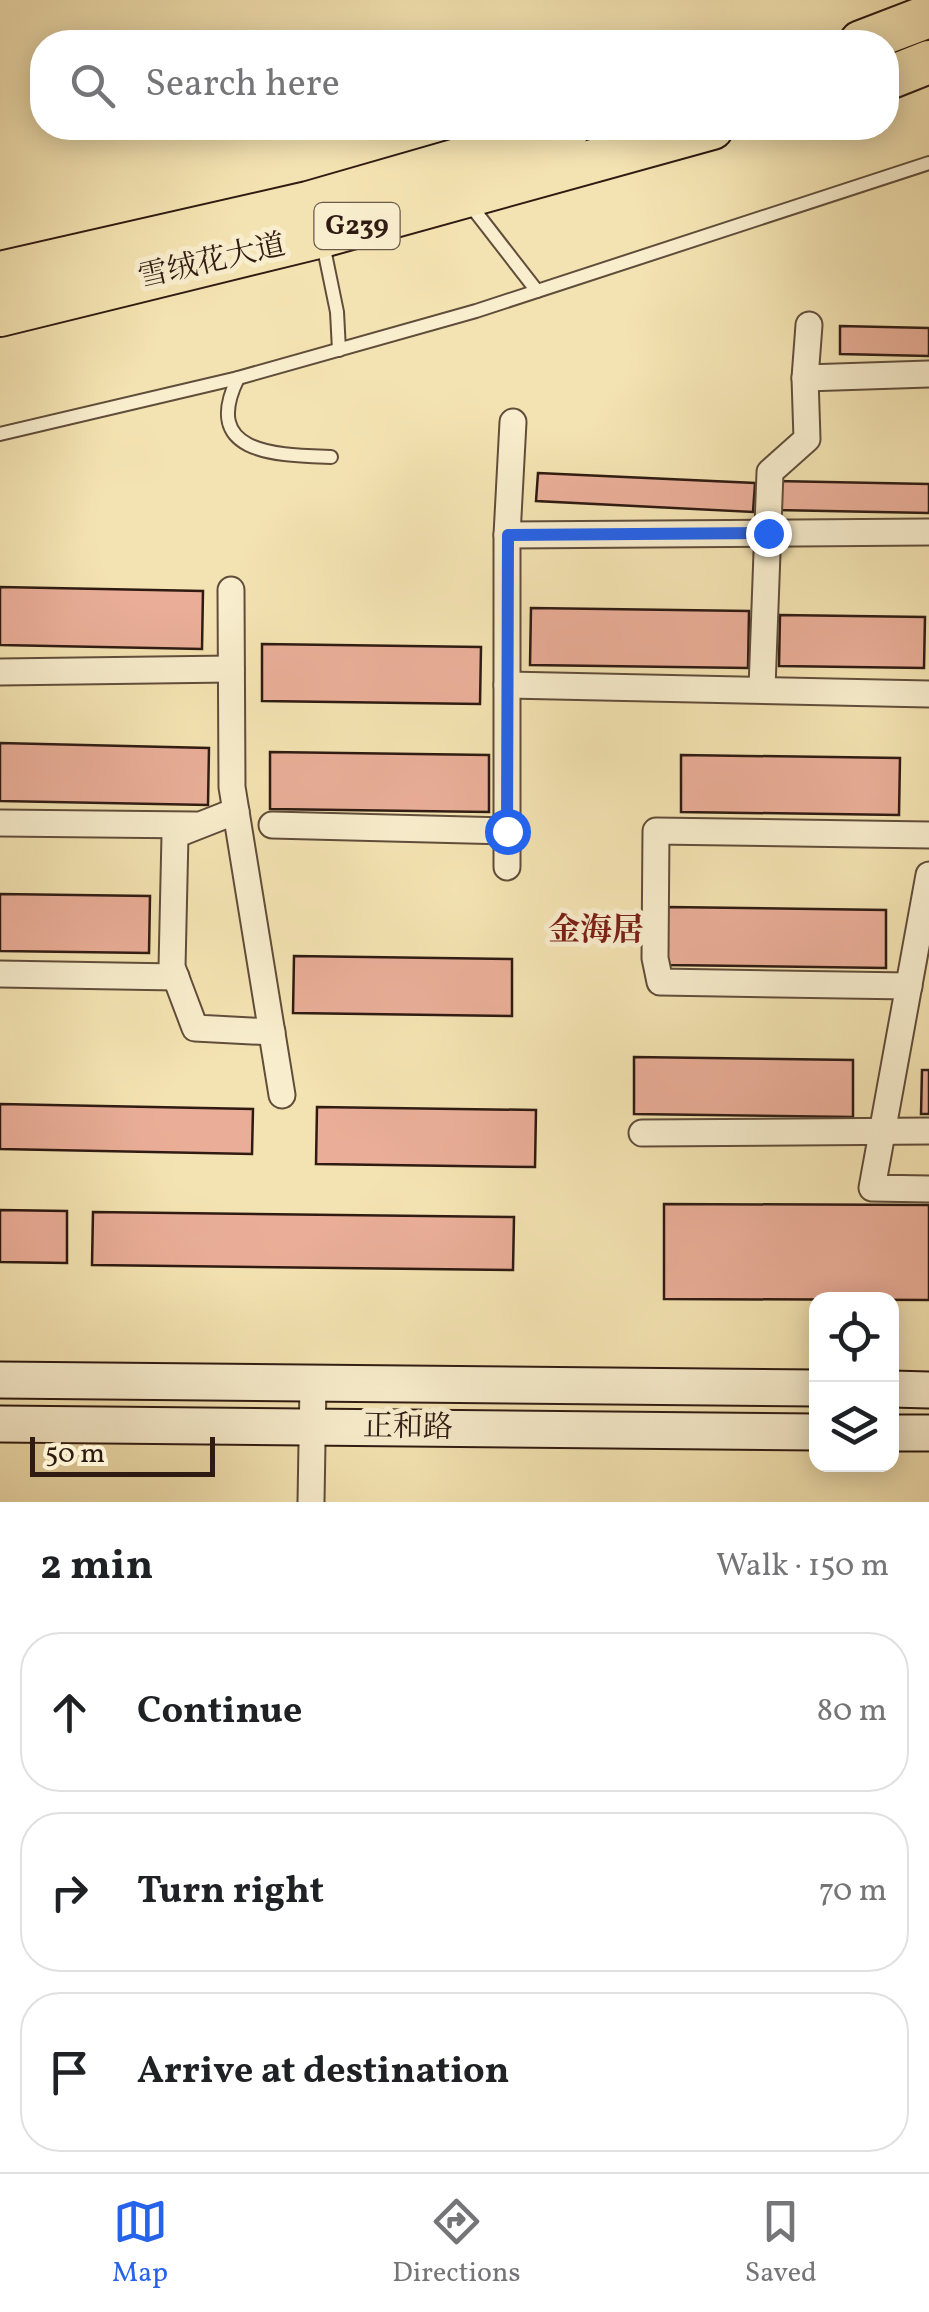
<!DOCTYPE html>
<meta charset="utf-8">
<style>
body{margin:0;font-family:Vollkorn,"Noto Serif SC",serif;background:#f2f2f2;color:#202124}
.controls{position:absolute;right:30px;bottom:30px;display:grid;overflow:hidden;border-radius:20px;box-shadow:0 5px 25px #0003}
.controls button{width:90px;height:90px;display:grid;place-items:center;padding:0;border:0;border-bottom:2px solid #e0e0e0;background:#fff;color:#202124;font:50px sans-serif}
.scale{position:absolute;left:30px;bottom:25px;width:185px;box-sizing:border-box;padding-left:10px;border:5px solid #2f1b12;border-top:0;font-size:28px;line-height:35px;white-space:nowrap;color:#2f1b12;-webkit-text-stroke:8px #f8edcd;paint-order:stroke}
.stop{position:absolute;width:30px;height:30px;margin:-22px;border:8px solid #2563eb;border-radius:50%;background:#fff}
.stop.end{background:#2563eb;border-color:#fff;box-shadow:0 2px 10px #0008}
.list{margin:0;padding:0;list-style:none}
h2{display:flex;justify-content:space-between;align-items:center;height:130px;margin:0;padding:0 40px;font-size:42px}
h2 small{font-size:32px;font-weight:400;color:#757577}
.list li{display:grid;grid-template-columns:65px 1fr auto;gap:30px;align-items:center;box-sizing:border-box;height:160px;margin:0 20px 20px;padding:0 20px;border:2px solid #e0e0e0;border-radius:40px}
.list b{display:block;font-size:38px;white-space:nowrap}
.list em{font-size:32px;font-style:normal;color:#757577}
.icon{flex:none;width:55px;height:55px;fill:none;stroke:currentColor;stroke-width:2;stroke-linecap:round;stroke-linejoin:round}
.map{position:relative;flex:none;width:929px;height:1502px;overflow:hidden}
.search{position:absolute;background:#fff;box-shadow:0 5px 25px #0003;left:30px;right:30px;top:30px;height:110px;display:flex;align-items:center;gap:25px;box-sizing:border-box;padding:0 35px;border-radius:40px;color:#757577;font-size:38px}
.sheet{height:670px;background:#fff}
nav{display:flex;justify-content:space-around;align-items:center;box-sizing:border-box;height:140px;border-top:2px solid #e0e0e0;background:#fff;font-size:28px;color:#757577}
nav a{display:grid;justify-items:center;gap:5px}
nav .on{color:#2563eb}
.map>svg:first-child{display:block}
</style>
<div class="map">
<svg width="929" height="1502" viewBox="0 0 929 1502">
<rect width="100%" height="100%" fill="#f4e3b2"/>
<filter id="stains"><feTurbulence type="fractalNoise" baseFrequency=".002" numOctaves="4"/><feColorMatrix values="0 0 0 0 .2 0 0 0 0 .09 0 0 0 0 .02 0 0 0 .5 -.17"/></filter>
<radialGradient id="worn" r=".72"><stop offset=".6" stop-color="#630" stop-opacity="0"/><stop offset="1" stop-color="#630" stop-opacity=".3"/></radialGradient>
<g fill="#eaae98" stroke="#2f1b12" stroke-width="2.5">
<path d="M840,326L929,328V356L840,354Z"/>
<path d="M538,473L755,483L753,512L536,501Z"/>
<path d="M776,481L929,484V513L776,510Z"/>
<path d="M0,587L203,591L202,649L0,645Z"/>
<path d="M531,608L749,611L748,668L530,665Z"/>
<path d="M780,615L925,617L924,668L779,666Z"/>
<path d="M262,644L481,647L480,704L262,701Z"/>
<path d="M0,743L209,748L208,805L0,801Z"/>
<path d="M270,752L489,755V812L270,809Z"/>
<path d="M681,755L900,758L899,815L681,812Z"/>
<path d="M0,894L150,896L149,953L0,951Z"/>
<path d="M668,907L886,910V968L667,965Z"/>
<path d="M294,956L512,959V1016L293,1013Z"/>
<path d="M634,1057L853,1060V1117L634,1114Z"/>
<path d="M922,1070H929V1114H921Z"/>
<path d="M0,1104L253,1109L252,1154L0,1149Z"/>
<path d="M317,1107L536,1110L535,1167L316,1164Z"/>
<path d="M664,1204L929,1205V1300L664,1299Z"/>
<path d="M0,1210L67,1211V1263L0,1262Z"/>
<path d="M93,1212L514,1217L513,1270L92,1265Z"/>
</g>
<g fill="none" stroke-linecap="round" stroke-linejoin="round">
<g stroke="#604d3a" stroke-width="16">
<g id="service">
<path d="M468,202L537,291"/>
<path d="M323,244L337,312L339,350"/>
<path d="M238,378C200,455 278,455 331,457"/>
<path d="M0,434L238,378L476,311L929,163"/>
</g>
</g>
<g stroke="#604d3a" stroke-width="29">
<g id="minor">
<path d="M805,378L929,374"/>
<path d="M507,535L929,532"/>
<path d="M231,590L232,787L282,1095"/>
<path d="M0,672L231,669"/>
<path d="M507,685L929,694"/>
<path d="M762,688L770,472L807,439L805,378L809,325"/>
<path d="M236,811L175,835L172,967L195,1028L272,1032"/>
<path d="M0,823L195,825"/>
<path d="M272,825L507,831"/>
<path d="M507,867V535L513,422"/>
<path d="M929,875L872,1188L929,1189"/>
<path d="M0,974L176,977"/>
<path d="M909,986L660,982L655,958L656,831L929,835"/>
<path d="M642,1133L929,1131"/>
<path d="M311,1502L313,1384"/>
</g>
</g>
<g stroke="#2f1b12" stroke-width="39">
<g id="secondary">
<path d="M0,1380L816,1388"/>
<path d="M892,1389L929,1390"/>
<path d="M0,1424L816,1432"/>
<path d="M892,1433H929"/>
</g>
</g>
<g stroke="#2f1b12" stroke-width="46">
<g id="trunk">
<path d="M861,42L929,16"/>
<path d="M886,79L929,62"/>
<path d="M0,273L308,203L569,128"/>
<path d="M0,315L322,236L712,128"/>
</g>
</g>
<use href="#service" stroke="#f8edcd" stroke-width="12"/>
<use href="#minor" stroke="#f8edcd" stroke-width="25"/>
<use href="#secondary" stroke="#f8edcd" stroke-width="35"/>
<use href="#trunk" stroke="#f4e3b2" stroke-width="42"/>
</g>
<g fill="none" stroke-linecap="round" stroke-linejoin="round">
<path stroke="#2563eb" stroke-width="12" d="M507,831L508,535L768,533"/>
</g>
<g text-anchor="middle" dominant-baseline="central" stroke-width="10" stroke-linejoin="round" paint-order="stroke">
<rect fill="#f8edcd" stroke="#6b5a4a" stroke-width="2.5" x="314.5" y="203" width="85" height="46" rx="8"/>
<g font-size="28" font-weight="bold" fill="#2f1b12">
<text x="357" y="226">G239</text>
</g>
<g font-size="30" fill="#2f1b12" stroke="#f8edcd">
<text transform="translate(212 262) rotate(-13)">雪绒花大道</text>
<text transform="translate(408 1428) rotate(1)">正和路</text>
</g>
<g font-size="32" font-weight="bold" fill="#7a1f14" stroke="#f8edcd">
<text x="596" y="932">金海居</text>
</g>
</g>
<rect width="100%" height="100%" filter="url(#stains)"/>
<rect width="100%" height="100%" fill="url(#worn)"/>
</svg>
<div class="controls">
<button><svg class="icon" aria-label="locate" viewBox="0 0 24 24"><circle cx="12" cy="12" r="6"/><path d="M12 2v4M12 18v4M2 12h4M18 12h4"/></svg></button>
<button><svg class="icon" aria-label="layers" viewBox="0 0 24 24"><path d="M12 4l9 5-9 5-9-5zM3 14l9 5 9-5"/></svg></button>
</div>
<div class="scale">50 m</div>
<div class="stop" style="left:507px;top:831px"></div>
<div class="stop end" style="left:768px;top:533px"></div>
<div class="search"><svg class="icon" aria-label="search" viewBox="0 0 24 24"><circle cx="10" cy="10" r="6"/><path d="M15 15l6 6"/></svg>Search here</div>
</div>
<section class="sheet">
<h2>2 min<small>Walk · 150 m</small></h2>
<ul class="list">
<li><svg class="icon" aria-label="ahead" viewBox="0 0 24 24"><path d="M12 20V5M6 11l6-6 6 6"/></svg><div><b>Continue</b></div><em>80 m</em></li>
<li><svg class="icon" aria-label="right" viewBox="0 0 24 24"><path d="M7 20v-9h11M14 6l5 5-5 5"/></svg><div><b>Turn right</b></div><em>70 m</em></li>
<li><svg class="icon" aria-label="arrive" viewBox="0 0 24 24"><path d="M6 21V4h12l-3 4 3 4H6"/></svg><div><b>Arrive at destination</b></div></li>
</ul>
</section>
<nav>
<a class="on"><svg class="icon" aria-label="map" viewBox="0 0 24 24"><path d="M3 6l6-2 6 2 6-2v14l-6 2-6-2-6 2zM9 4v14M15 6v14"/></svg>Map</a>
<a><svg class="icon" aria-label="directions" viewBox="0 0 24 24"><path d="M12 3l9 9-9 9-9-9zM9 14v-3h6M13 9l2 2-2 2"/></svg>Directions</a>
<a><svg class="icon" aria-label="saved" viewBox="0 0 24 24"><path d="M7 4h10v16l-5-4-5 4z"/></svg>Saved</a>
</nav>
